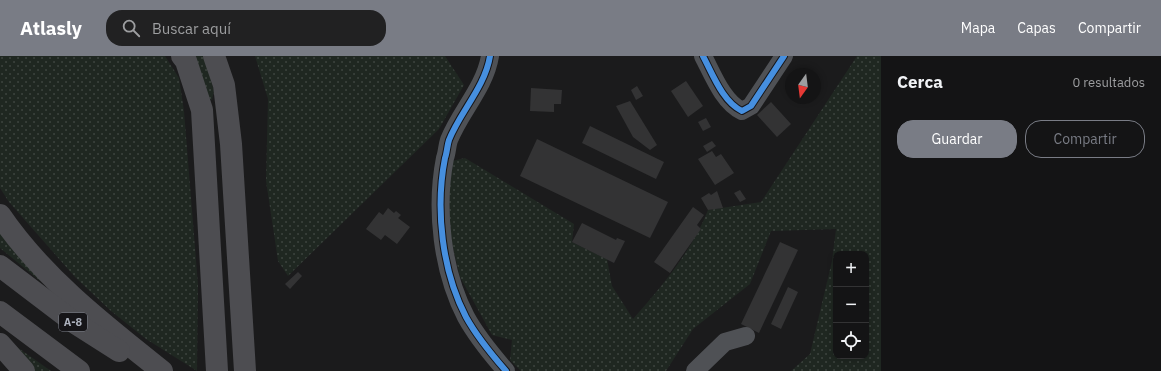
<!DOCTYPE html>
<html lang="es">
<meta charset="utf-8">
<style>
body{margin:0;font-family:"IBM Plex Sans",sans-serif;background:#212122;color:#f1f3f6}
.controls{position:absolute;right:12px;bottom:12px;display:grid;overflow:hidden;border-radius:8px;box-shadow:0 2px 6px #0003}
.controls button{width:36px;height:36px;display:grid;place-items:center;padding:0;border:0;border-bottom:1px solid #333334;background:#141415;color:#f1f3f6;font:20px sans-serif}
.compass{position:absolute;left:785px;top:12px;width:36px;height:36px;border-radius:50%;background:#141415;box-shadow:0 2px 6px #0003;rotate:194deg}
.list{margin:0;padding:0;list-style:none}
h2{display:flex;justify-content:space-between;align-items:center;height:52px;margin:0;padding:0 16px;font-size:17px}
h2 small{font-size:13px;font-weight:400;color:#9d9ea0}
.actions{display:flex;gap:8px;padding:12px 16px}
.actions a{flex:1;padding:9px 0;border:1px solid #797c85;border-radius:16px;text-align:center;font-size:14px;color:#797c85}
.actions .main{background:#797c85;color:#fff}
.icon{flex:none;width:22px;height:22px;fill:none;stroke:currentColor;stroke-width:2;stroke-linecap:round;stroke-linejoin:round}
.map{position:relative;flex:none;width:881px;height:315px;overflow:hidden}
header{display:flex;align-items:center;gap:24px;box-sizing:border-box;height:56px;padding:0 20px;background:#797c85;color:#fff}
header strong{font-size:19px}
nav{display:flex;gap:22px;margin-inline-start:auto;font-size:14px}
.search{width:280px;height:36px;background:#212122;display:flex;align-items:center;gap:10px;box-sizing:border-box;padding:0 14px;border-radius:16px;color:#9d9ea0;font-size:15px}
main{display:flex}
aside{flex:1;background:#141415}
.map>svg:first-child{display:block}
</style>
<header>
<strong>Atlasly</strong>
<div class="search"><svg class="icon" aria-label="search" viewBox="0 0 24 24"><circle cx="10" cy="10" r="6"/><path d="M15 15l6 6"/></svg>Buscar aquí</div>
<nav><a>Mapa</a><a>Capas</a><a>Compartir</a></nav>
</header>
<main>
<div class="map">
<svg width="881" height="315" viewBox="0 0 881 315">
<defs>
<pattern id="grass-dots" width="8" height="8" patternUnits="userSpaceOnUse"><rect width="8" height="8" fill="#1f2721"/><path d="M2 2h.1M6 6h.1" fill="none" stroke="#3d443f" stroke-width="1.8" stroke-linecap="round"/></pattern>
</defs>
<rect width="100%" height="100%" fill="#1b1b1c"/>
<g fill="url(#grass-dots)" fill-rule="evenodd">
<path d="M0,0H165L179,22L184,55L198,229L197,315L146,283L111,255L75,221L9,146L0,132Z"/>
<path d="M193,0H204L214,35L212,44L206,40Z"/>
<path d="M255,0H445L464,29L439,73L288,220L278,205L274,178L266,125L268,43Z"/>
<path d="M857,0H881V315H791L810,298L832,205L836,173L771,175L750,228L693,273L666,315H521L510,304L512,284L492,279L460,221L451,183L447,118L452,105L465,102L574,168L572,186L607,203L612,230L633,263C662,230 692,195 708,154L761,146ZM836,198H866V300H836Z"/>
<path d="M0,173L39,218L40,225L0,192Z"/>
<path d="M0,279L51,315H34Z"/>
</g>
<g fill="#333334">
<path d="M686,25L703,50L688,61L671,35Z"/>
<path d="M637,30L643,40L636,44L631,34Z"/>
<path d="M531,32L562,34L561,48H554V56L530,55Z"/>
<path d="M630,45L657,89L650,94L633,81L616,50Z"/>
<path d="M771,46L791,68L777,81L757,59Z"/>
<path d="M706,62L711,71L703,75L698,66Z"/>
<path d="M590,70L664,106L656,123L582,87Z"/>
<path d="M537,83L668,146L650,182L520,120Z"/>
<path d="M712,85L716,90L707,96L703,90Z"/>
<path d="M712,95L716,101L721,98L734,117L715,129L698,103Z"/>
<path d="M740,134L746,143L740,146L734,137Z"/>
<path d="M717,135L723,152L708,154L701,142L709,137L711,139Z"/>
<path d="M693,151L704,159L697,169L701,173L670,217L654,206Z"/>
<path d="M388,152L394,157L396,155L401,159L398,162L410,171L397,188L385,179L381,184L366,173L379,156L383,159Z"/>
<path d="M582,167L616,184L617,182L625,185L614,207L572,186Z"/>
<path d="M780,186L798,194L759,277L741,268Z"/>
<path d="M298,216L302,220L290,233L285,228Z"/>
<path d="M788,231L798,236L781,273L771,268Z"/>
</g>
<g fill="none" stroke-linecap="round" stroke-linejoin="round">
<g stroke="#4f5155" stroke-width="18">
<path d="M490,0C485,31 460,56 449,84C447,90 447,97 445,102C435,153 442,215 466,261C477,281 492,299 506,315"/>
<path d="M703,0C713,19 723,46 742,55L751,50L784,0"/>
<path d="M695,315L725,286L746,280"/>
</g>
<g stroke="#4d4d51" stroke-width="22">
<path d="M182,0L186,5L202,54L217,315"/>
<path d="M214,0L224,29L231,88L245,315"/>
<path d="M0,159C42,221 104,269 162,315"/>
<path d="M0,210L75,267L119,295"/>
<path d="M0,256L79,315"/>
<path d="M0,288L24,315"/>
</g>
<g stroke="#161518" stroke-width="8">
<g id="cycleway">
<path d="M490,0C485,31 460,56 449,84C447,90 447,97 445,102C435,153 442,215 466,261C477,281 492,299 506,315"/>
<path d="M703,0C713,19 723,46 742,55L751,50L784,0"/>
</g>
</g>
<use href="#cycleway" stroke="#468fdf" stroke-width="6"/>
</g>
<g text-anchor="middle" dominant-baseline="central" stroke-width="3" stroke-linejoin="round" paint-order="stroke">
<rect fill="#161518" stroke="#7f828c" stroke-width="1" x="59" y="257" width="28" height="18" rx="3"/>
<g font-size="11" font-weight="bold" fill="#acb1bd">
<text x="73" y="266">A-8</text>
</g>
</g>
</svg>
<div class="controls">
<button>+</button>
<button>−</button>
<button><svg class="icon" aria-label="locate" viewBox="0 0 24 24"><circle cx="12" cy="12" r="6"/><path d="M12 2v4M12 18v4M2 12h4M18 12h4"/></svg></button>
</div>
<svg class="compass" viewBox="-18 -18 36 36"><path d="M0-13l5 13h-10z" fill="#e53935"/><path d="M0 13l5-13h-10z" fill="#9d9ea0"/></svg>
</div>
<aside>
<h2>Cerca<small>0 resultados</small></h2>
<ul class="list">
</ul>
<div class="actions"><a class="main">Guardar</a><a>Compartir</a></div>
</aside>
</main>
